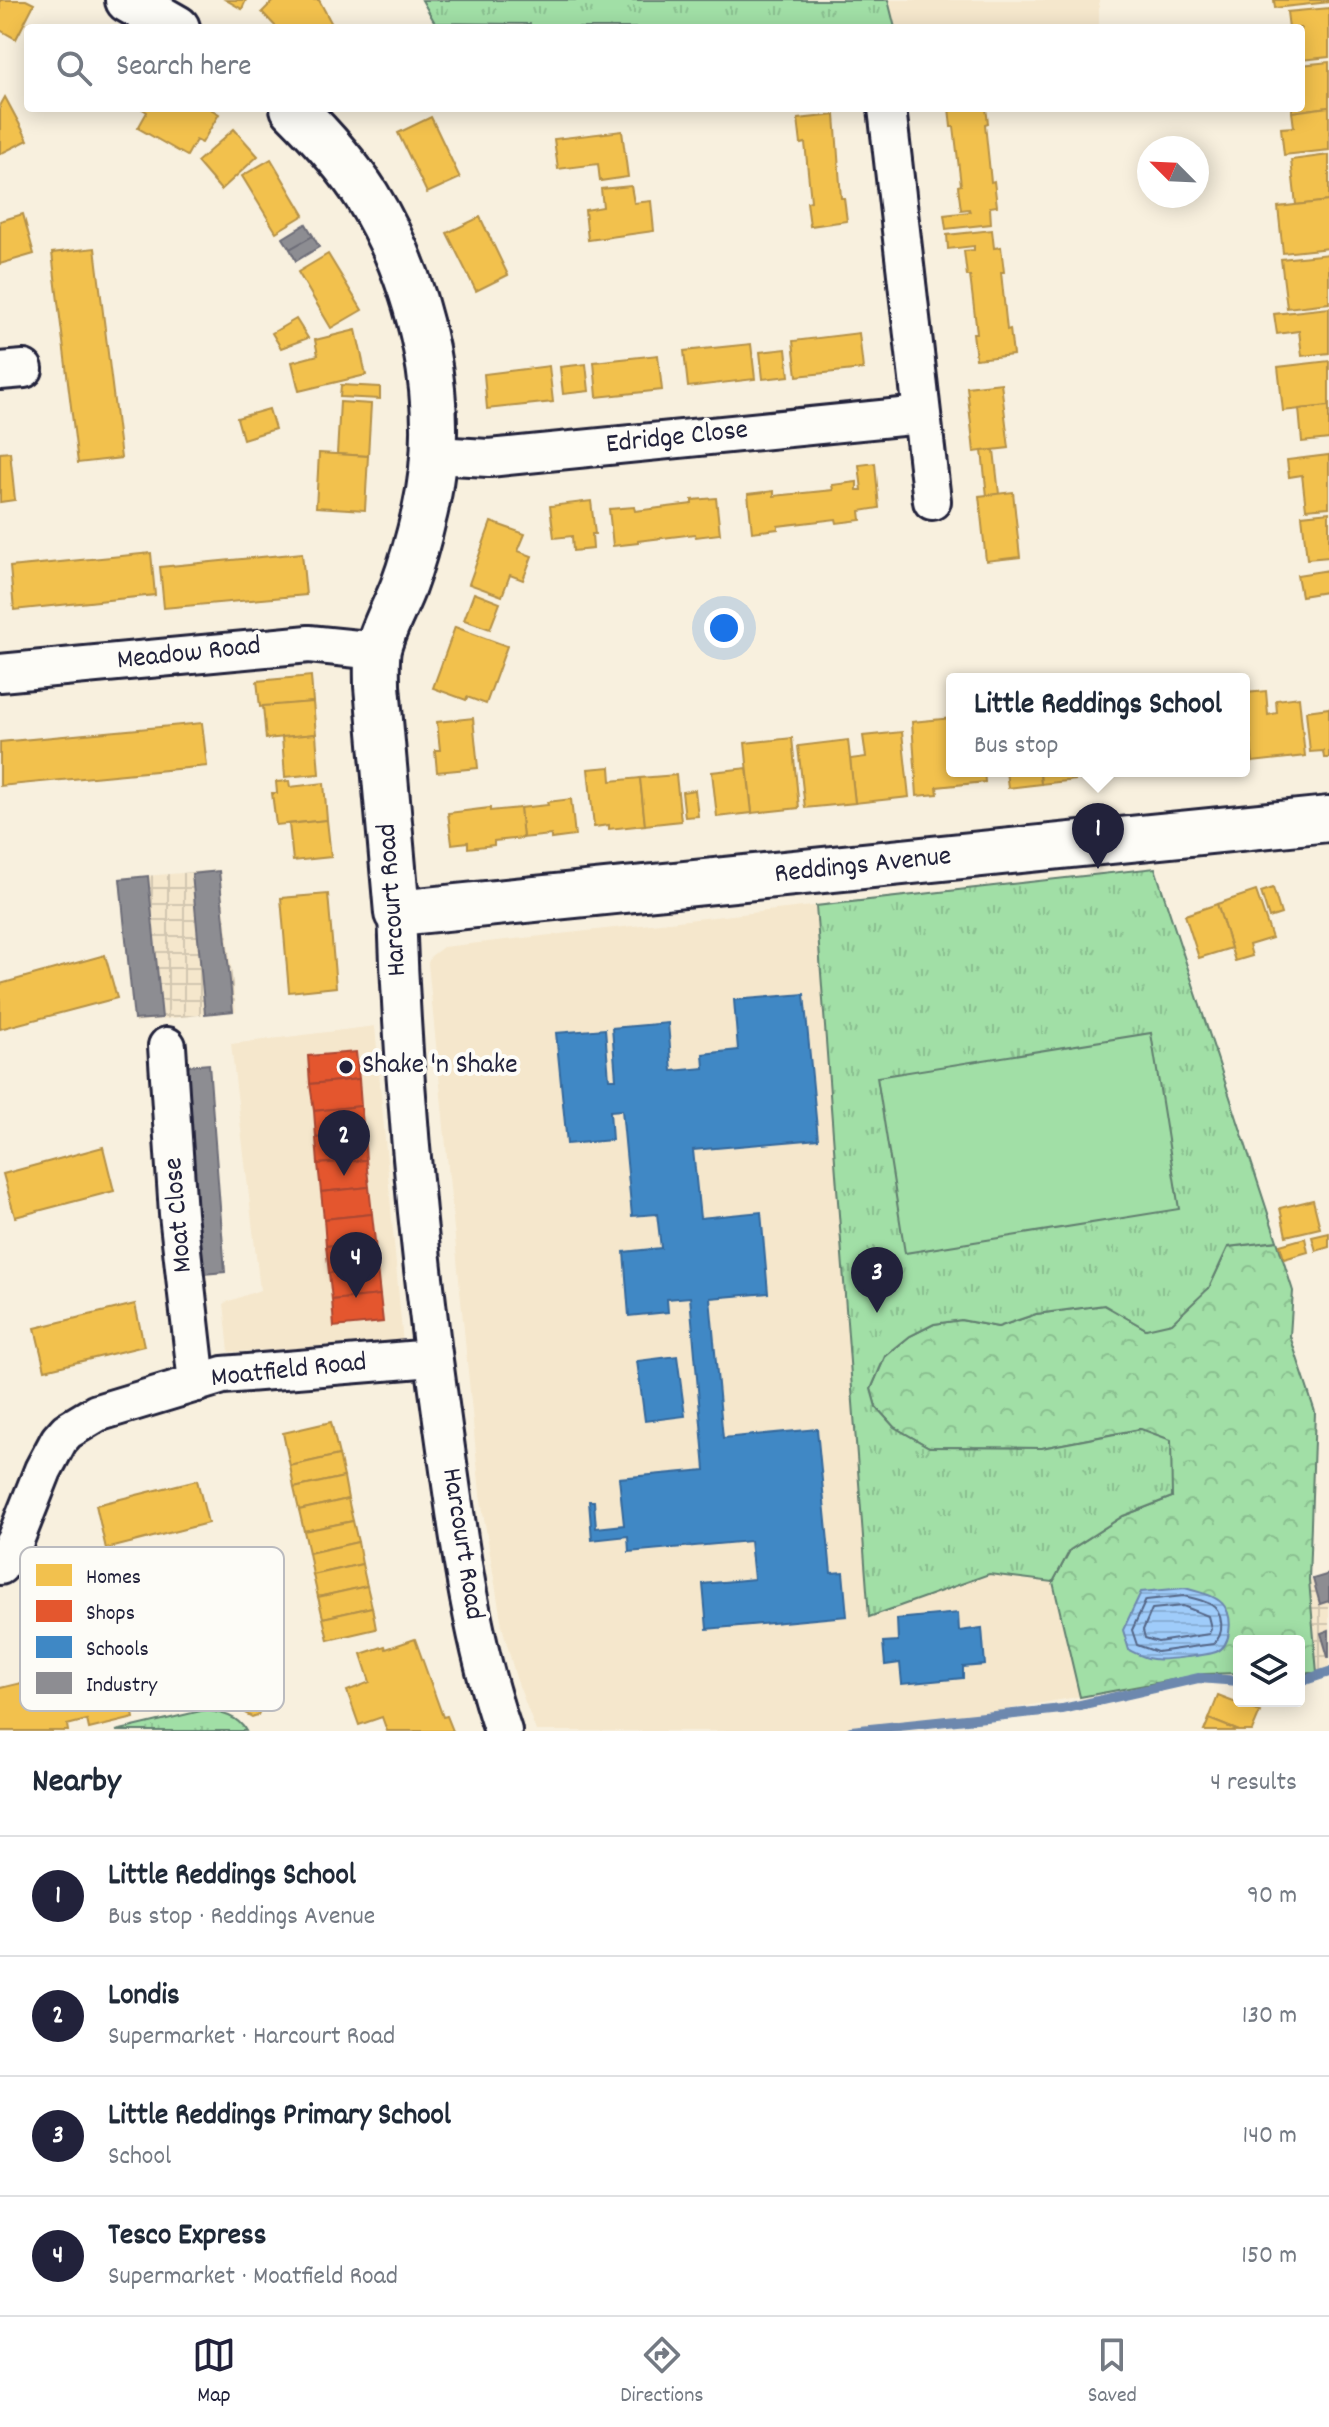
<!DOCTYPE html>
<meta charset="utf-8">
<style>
body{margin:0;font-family:Dekko,sans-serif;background:#f6f6f7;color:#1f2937}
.controls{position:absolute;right:24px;bottom:24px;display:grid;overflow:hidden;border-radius:8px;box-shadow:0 4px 20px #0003}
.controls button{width:72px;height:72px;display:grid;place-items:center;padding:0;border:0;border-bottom:2px solid #e0e1e3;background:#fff;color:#1f2937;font:40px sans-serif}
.compass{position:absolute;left:1137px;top:136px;width:72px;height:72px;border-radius:50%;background:#fff;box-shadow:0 4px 20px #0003;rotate:294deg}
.you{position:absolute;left:724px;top:628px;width:28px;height:28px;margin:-20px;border:6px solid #fff;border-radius:50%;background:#1a73e8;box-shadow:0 0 0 12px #1a73e833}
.badge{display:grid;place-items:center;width:52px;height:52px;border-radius:50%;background:#22223b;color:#fff;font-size:26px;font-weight:700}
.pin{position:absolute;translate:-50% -66px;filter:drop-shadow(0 2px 4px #0008)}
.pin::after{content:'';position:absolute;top:42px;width:28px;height:24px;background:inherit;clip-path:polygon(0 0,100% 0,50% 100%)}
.popup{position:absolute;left:946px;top:673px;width:304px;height:104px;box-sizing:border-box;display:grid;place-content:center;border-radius:8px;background:#fff;filter:drop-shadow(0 2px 6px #0005);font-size:26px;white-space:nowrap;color:#747a83}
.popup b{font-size:30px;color:#1f2937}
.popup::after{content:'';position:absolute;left:50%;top:100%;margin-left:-16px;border:16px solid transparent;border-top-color:#fff}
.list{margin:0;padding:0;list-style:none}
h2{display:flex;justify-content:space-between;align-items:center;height:104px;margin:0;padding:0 32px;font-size:34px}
h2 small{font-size:26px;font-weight:400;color:#747a83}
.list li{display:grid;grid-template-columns:52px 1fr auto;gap:24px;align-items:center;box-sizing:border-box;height:120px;padding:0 32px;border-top:2px solid #e0e1e3}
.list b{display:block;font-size:30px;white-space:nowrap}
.list p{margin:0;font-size:26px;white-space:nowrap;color:#747a83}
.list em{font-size:26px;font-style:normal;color:#747a83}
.icon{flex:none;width:44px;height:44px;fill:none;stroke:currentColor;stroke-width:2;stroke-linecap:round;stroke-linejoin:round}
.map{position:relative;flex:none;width:1329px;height:1731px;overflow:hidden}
.search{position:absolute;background:#fff;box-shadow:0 4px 20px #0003;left:24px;right:24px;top:24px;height:88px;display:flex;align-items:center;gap:20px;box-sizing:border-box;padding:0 28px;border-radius:8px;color:#747a83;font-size:30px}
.sheet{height:584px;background:#fff}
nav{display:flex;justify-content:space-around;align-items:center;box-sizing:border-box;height:112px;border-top:2px solid #e0e1e3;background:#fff;font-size:22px;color:#747a83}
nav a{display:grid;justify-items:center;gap:4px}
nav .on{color:#22223b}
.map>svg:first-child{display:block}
</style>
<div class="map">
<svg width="1329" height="1731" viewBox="0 0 1329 1731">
<defs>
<pattern id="industrial-grid" width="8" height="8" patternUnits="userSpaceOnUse" patternTransform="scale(2)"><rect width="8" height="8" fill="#f5e7cc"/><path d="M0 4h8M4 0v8" fill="none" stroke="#d2c6b0"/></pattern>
<pattern id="forest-crowns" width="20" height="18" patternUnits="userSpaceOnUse" patternTransform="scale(2)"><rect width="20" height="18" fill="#a1dfa6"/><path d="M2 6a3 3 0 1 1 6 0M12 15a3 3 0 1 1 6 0" fill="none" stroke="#8abf90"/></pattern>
<pattern id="park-tufts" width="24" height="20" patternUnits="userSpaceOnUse" patternTransform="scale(2)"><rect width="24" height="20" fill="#a1dfa6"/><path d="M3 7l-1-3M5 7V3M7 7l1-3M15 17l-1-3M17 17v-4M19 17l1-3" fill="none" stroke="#8abf90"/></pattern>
<pattern id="water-rules" width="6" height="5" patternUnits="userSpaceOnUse" patternTransform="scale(2)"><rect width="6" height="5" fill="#9fccfa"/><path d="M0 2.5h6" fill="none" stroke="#89afd7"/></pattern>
</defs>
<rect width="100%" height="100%" fill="#f8f0de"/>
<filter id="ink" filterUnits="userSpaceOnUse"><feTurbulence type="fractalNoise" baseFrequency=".0125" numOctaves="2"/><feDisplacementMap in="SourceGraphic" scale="16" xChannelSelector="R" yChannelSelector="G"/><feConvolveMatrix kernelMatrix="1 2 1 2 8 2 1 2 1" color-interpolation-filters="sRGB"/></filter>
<g filter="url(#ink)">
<g fill="#f5e7cc">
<path d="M422,0H1099V28H531L530,24L435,23Z"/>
<path d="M1155,868L1293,1291L1290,1336L1315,1412L1309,1580L1317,1673H1299V1641H1239V1673L1204,1674L887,1731H536L516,1678L502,1626L480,1494L428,963L431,956L443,947Z"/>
<path d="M375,1026L403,1344L229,1352L224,1303L260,1290L231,1044Z"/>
</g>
<g fill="url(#industrial-grid)">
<path d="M220,870L236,1011L135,1022L119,878Z"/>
<path d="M1329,1574V1670L1317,1673L1309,1580Z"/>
</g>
<path fill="url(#forest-crowns)" stroke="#628070" stroke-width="2" d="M1277,1241L1293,1291L1290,1336L1315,1412L1309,1580L1317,1673H1299V1641H1239V1673L1204,1674L1080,1697L1053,1582L1070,1550L1123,1516L1172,1497L1140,1429L1042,1448L929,1447L894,1427L876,1407L871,1389L885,1357L910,1336L934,1324L960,1320L998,1327L1036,1314L1105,1305L1146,1329L1209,1288L1228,1247Z"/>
<g fill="url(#park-tufts)" stroke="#628070" stroke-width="2">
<path d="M422,0H888L895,28H531L530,24L435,23Z"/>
<path d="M1155,868L1277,1241L1228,1247L1209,1288L1172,1323L1146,1329L1104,1305L1036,1314L998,1327L961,1320L934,1324L910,1336L885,1356L871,1389L876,1407L894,1427L929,1447L1042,1448L1141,1429L1171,1440L1172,1497L1123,1516L1070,1550L1053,1582L989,1574L869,1617L816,906Z"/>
<path d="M205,1710C222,1713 238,1716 246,1731H116Z"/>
</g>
<path fill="#a1dfa6" stroke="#628070" stroke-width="2" d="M1151,1033L1179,1209L905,1253L877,1077Z"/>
<path fill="url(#water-rules)" stroke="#6d88ae" stroke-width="2" d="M1185,1588C1197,1592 1218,1595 1225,1607C1233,1619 1231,1646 1216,1652C1208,1655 1161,1661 1153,1659C1144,1658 1137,1654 1129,1650L1123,1630L1141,1592Z"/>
<g fill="#f2c14e" stroke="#b49148" stroke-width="2">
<path d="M0,0H26L34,4L16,39L0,30Z"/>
<path d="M226,0H246L242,9Z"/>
<path d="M274,0H319L334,28H277L262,12Z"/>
<path d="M1274,0H1329V2L1275,8Z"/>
<path d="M1329,8V57L1301,60V28H1289L1287,12Z"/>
<path d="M1329,62V107L1292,112V108H1301V65Z"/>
<path d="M5,97L28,140L0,154V106Z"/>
<path d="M1329,107V150L1284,155L1281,128L1294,127L1292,112Z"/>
<path d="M141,108H209L219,114L202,143L196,140L187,156L138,128L147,112Z"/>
<path d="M949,108H986L988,123L985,124L991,182L994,181L997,206L990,207L991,224L946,229L944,215L970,212L969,209L961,210L958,186L961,185L954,127H951Z"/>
<path d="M835,115L841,198H844L847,221L810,226L807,202L811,201L805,143L801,144L798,119Z"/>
<path d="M431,117L460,178L427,193L398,133Z"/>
<path d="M234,129L258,156L221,190L197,162Z"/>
<path d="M622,131L628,177L600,181L598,164L558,169L554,139Z"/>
<path d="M1329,155V201L1296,205L1291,160Z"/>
<path d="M271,159L304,215L276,232L242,176Z"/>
<path d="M631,186L634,203L651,201L654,231L588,240L585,210L603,207L601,189Z"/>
<path d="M1329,201V248L1283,253L1278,207Z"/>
<path d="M23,214L34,254L0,264V221Z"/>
<path d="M480,217L508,275L476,291L447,233Z"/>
<path d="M992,230L994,248L1001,247L1004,272H1001L1007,330L1010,329L1013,355L976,359L973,333H977L970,276H967L964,251L974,250V246L948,249L947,235Z"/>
<path d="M95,248L121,458L78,463L52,253Z"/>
<path d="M328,254L362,310L331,328L298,272Z"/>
<path d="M1329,254V303L1287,308L1281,259Z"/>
<path d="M1329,308V353L1302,356L1299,331L1277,334L1274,314Z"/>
<path d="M296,319L308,338L281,348L272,333Z"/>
<path d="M356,330L366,375L299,391L292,362L318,355L315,340Z"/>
<path d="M859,333L863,369L797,376L793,341Z"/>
<path d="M751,344L755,379L688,387L684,351Z"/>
<path d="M786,349L789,376L763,379L760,352Z"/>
<path d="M658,355L662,390L597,397L594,362Z"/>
<path d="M1329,361V406L1283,411L1278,367Z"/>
<path d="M586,364L589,391L563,394L560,367Z"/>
<path d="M549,366L553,402L487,409L484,374Z"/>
<path d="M1001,383L1009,448L974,452L967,387Z"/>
<path d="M341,385L380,387V399L340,397Z"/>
<path d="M340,402L371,404L368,456L337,454Z"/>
<path d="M1329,406V439L1302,442L1299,409Z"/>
<path d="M269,409L275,429L243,439L237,418Z"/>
<path d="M994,450L999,494L987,496L982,451Z"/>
<path d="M10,452L15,500L0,502V453Z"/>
<path d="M319,453L368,456L365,510L316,507Z"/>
<path d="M1329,455V507L1306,509L1302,475L1289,477L1287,460Z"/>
<path d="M875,463L879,508L860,511L861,520L837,523L836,519L778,526V529L752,532L748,494L774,491V496L833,490L832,485L857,482V490H862L859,465Z"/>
<path d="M1013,492L1020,557L986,561L979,496Z"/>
<path d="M716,498L720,534L696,537L695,534L638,541V543L613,546L609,509L634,507L635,511L692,504V500Z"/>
<path d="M591,501L595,534H592L593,549L573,551L572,536L554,538L550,506Z"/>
<path d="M1329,512V557L1307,559L1302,515Z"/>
<path d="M491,522L525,534L518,551L532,556L523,580L510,575L502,596L469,584Z"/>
<path d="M151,553L155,595L14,610L10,567Z"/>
<path d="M302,553L306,595L164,608L160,567Z"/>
<path d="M1329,570V609L1326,592L1301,596L1297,575Z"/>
<path d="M474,593L500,603L490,629L464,620Z"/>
<path d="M455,627L507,646L486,704L467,697L466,700L433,688Z"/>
<path d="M311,676L313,702L260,707L257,681Z"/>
<path d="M1266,691L1268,715L1277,713L1276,700L1299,697L1305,756L1253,762L1246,693Z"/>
<path d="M313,702L316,734L266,739L263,706Z"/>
<path d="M1329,708V758H1324L1323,751L1310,752L1306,711Z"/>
<path d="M1244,717H1248L1253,762L1244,763Z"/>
<path d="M473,718L478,768L437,772L435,750H440L437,722Z"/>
<path d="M952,718V771H984L985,782L937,787L938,794L917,796L912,722Z"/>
<path d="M202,723L207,766L0,786V742Z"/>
<path d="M902,732L909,797L855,803L850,759L866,757L863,736Z"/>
<path d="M316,734L319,774L285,777L282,737Z"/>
<path d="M792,738L799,808L752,813L745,743Z"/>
<path d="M848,740L855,803L805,808L798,746Z"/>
<path d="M610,767L611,781L640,778L645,825L609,829V825L594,827L588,769Z"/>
<path d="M747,768L752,813L717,817L712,772Z"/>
<path d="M1006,771H1040L1041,784L1008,788Z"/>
<path d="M1040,771H1074L1075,780L1041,784Z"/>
<path d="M1111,771H1148V772L1112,776Z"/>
<path d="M676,775L681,821L645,825L640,778Z"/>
<path d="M289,781L290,787L324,783L327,820L276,825L272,793H277L276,782Z"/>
<path d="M695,790L698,816L685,817L682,792Z"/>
<path d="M571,799L575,836L551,839V835L523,838L520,808L548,805L547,802Z"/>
<path d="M490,808V811L520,808L523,838L494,841V845L468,848V842L452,844L448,813Z"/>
<path d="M327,820L331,857L293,861L289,824Z"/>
<path d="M1273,888L1281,914L1269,918L1261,892Z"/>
<path d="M1256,891L1272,938L1249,945L1252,956L1235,961L1217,904Z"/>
<path d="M328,894L336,987L289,992L281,898Z"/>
<path d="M1217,904L1231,948L1199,958L1185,915Z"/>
<path d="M105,955L117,998L0,1029V984Z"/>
<path d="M103,1147L114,1191L15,1217L3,1174Z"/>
<path d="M1313,1200L1320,1228L1286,1236L1280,1208Z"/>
<path d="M1329,1233V1247L1316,1251L1312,1237Z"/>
<path d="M1305,1238L1308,1252L1284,1259L1280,1245Z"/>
<path d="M135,1304L144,1346L45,1370L35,1328Z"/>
<path d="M331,1422L339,1455L290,1466L283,1433Z"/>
<path d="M339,1455L344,1477L294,1488L290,1466Z"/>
<path d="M344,1477L348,1499L299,1510L294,1488Z"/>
<path d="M197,1480L208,1523L106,1549L96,1505Z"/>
<path d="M348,1499L353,1521L304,1531L299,1510Z"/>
<path d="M353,1521L358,1542L309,1553L304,1531Z"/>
<path d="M358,1542L362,1564L313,1575L309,1553Z"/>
<path d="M362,1564L367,1586L318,1597L313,1575Z"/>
<path d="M367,1586L372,1607L323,1618L318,1597Z"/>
<path d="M96,1600L106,1637L80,1643L70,1606Z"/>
<path d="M372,1607L376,1629L328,1640L323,1618Z"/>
<path d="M415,1639L443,1717L447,1716L453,1731H387L382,1717L359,1725L347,1691L370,1682L361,1654L385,1646L386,1649Z"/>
<path d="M75,1646L79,1660L56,1666L52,1652Z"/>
<path d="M152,1654L158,1677L166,1675L170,1693L162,1695L163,1701L132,1708L134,1718L89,1729L87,1720L67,1725L68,1731H0V1688L80,1669L83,1683L121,1674L119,1662Z"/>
<path d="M232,1677L256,1691L261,1708L258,1715L252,1717L245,1713L242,1701L230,1695L216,1697L210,1694L208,1688L213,1680Z"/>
<path d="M1218,1696L1260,1712L1252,1731H1239L1209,1719Z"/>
<path d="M1209,1719L1239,1731H1204Z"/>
</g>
<g fill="#e4572e" stroke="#aa4732" stroke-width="2">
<path d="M356,1052L359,1079L310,1084L308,1056Z"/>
<path d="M359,1079L361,1106L314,1111L310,1084Z"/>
<path d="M361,1106L364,1133L316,1138L314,1111Z"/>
<path d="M364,1133L366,1160L318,1164L316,1138Z"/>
<path d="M366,1160L369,1187L321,1192L318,1164Z"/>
<path d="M369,1187L372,1214L324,1219L321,1192Z"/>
<path d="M372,1214L375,1241L326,1246L324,1219Z"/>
<path d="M375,1241L377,1268L329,1273L326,1246Z"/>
<path d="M377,1268L380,1295L332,1300L329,1273Z"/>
<path d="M380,1295L383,1322L334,1327L332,1300Z"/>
</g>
<g fill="#3f88c5" stroke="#36699c" stroke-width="2">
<path d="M804,994L818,1139L693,1150L700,1218L761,1212L768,1293L710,1298L723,1438L817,1429L831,1573L843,1572L847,1616L707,1629L703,1584L754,1579L750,1541L629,1552L628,1536L592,1540L589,1501H594L596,1528L624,1525L619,1478L705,1470L690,1297L667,1299L668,1312L629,1316L624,1252L661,1248L657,1214L632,1216L622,1110L610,1111L612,1140L567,1144L556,1033L605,1029L609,1079H616L612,1028L668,1023L672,1071L704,1068L703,1054L738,1050L734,1000Z"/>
<path d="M677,1356L685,1416L645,1421L637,1361Z"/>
<path d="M958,1613L959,1631L982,1628L985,1665L963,1667V1678L902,1684L900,1663L885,1665L883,1642L898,1641L897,1619Z"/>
</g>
<g fill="#8d8d92" stroke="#6d6d78" stroke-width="2">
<path d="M306,224L313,236L290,249L283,238Z"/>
<path d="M313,236L319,247L296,261L290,249Z"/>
<path d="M219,871L233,1011L205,1014L192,874Z"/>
<path d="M148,876L162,1018L134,1020L120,879Z"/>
<path d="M209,1064L225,1272L192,1275L175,1067Z"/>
<path d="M1329,1574V1601L1320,1604L1313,1579Z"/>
<path d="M1329,1630V1657H1328L1321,1633Z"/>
</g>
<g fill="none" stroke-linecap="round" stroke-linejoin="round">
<g stroke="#546687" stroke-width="2">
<path d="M1184,1596C1192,1598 1202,1600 1210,1604C1224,1612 1225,1635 1213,1644L1157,1652L1137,1645L1132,1630L1146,1600Z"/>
<path d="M1183,1606L1208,1616L1211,1628L1209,1634L1158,1642L1145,1638L1143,1630L1152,1609Z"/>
</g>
<g stroke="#6d88ae" stroke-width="10">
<path d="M1299,1682L1329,1672"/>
<path d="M851,1731L1062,1709L1198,1678L1239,1681"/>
</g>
<g stroke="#22223b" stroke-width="42">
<g id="street">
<path d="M887,108L932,501"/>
<path d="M0,371L24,369"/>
<path d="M433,455L489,458L921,415"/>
<path d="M0,673L309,644L378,651"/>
<path d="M397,913C403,1088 419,1261 444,1434C458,1534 470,1635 503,1731"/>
<path d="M167,1046L178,1214L197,1383"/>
<path d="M0,1566L16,1538L43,1470L59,1440L67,1431L97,1413L223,1375L433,1358"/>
</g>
</g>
<g stroke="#22223b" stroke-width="50">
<g id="secondary">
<path d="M128,0L177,28"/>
<path d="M293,108C320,135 347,164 367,196C423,287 449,407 425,511C419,537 412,563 403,587C395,608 383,628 378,649C376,661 377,674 377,686L397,913L1329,819"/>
</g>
</g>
<use href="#street" stroke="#fdfcf7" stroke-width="36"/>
<use href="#secondary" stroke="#fdfcf7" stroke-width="44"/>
</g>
</g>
<circle fill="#22223b" stroke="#fdfcf7" stroke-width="3" cx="346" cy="1067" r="8"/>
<g text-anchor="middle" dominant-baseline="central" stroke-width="8" stroke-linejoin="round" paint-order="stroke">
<g font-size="28" fill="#22223b" stroke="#fdfcf7">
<text transform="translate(677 439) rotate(-6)">Edridge Close</text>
<text transform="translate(189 655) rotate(-6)">Meadow Road</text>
<text transform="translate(863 867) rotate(-6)">Reddings Avenue</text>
<text transform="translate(394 900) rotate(-94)">Harcourt Road</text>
<text transform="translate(180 1215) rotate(-95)">Moat Close</text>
<text transform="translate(289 1372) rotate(-6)">Moatfield Road</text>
<text transform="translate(461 1544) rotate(81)">Harcourt Road</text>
</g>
<g font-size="28" fill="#22223b" stroke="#fdfcf7" text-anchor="start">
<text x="362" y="1067">Shake 'n Shake</text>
</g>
</g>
<rect x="20" y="1547" width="264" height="164" rx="12" fill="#fdfcf7" stroke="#bbbbbf" stroke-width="2"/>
<rect x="36" y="1564" width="36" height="22" fill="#f2c14e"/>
<rect x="36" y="1600" width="36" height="22" fill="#e4572e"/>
<rect x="36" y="1636" width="36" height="22" fill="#3f88c5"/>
<rect x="36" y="1672" width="36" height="22" fill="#8d8d92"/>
<g font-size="22" fill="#22223b">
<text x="86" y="1583">Homes</text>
<text x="86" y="1619">Shops</text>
<text x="86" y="1655">Schools</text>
<text x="86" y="1691">Industry</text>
</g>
</svg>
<div class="controls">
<button><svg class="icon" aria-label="layers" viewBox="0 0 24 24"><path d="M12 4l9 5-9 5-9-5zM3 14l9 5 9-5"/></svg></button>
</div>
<svg class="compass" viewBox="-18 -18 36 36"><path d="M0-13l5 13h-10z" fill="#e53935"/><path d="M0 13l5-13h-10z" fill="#747a83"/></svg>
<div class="you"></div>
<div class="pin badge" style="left:1098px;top:869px">1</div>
<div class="popup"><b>Little Reddings School</b>Bus stop</div>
<div class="pin badge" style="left:344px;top:1176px">2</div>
<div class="pin badge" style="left:877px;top:1313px">3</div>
<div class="pin badge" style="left:356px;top:1298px">4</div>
<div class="search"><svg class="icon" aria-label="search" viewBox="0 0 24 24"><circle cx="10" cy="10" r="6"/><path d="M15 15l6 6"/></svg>Search here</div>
</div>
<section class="sheet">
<h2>Nearby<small>4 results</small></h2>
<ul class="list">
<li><span class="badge">1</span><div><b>Little Reddings School</b><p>Bus stop · Reddings Avenue</p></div><em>90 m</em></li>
<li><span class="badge">2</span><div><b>Londis</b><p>Supermarket · Harcourt Road</p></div><em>130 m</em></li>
<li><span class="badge">3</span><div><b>Little Reddings Primary School</b><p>School</p></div><em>140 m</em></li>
<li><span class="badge">4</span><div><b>Tesco Express</b><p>Supermarket · Moatfield Road</p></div><em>150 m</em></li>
</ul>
</section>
<nav>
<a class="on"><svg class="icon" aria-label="map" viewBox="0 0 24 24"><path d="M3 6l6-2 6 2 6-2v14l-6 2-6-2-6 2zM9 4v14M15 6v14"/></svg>Map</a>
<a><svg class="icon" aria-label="directions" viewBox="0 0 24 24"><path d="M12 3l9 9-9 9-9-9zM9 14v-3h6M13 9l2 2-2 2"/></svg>Directions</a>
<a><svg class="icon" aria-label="saved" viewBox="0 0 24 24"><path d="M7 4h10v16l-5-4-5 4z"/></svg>Saved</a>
</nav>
